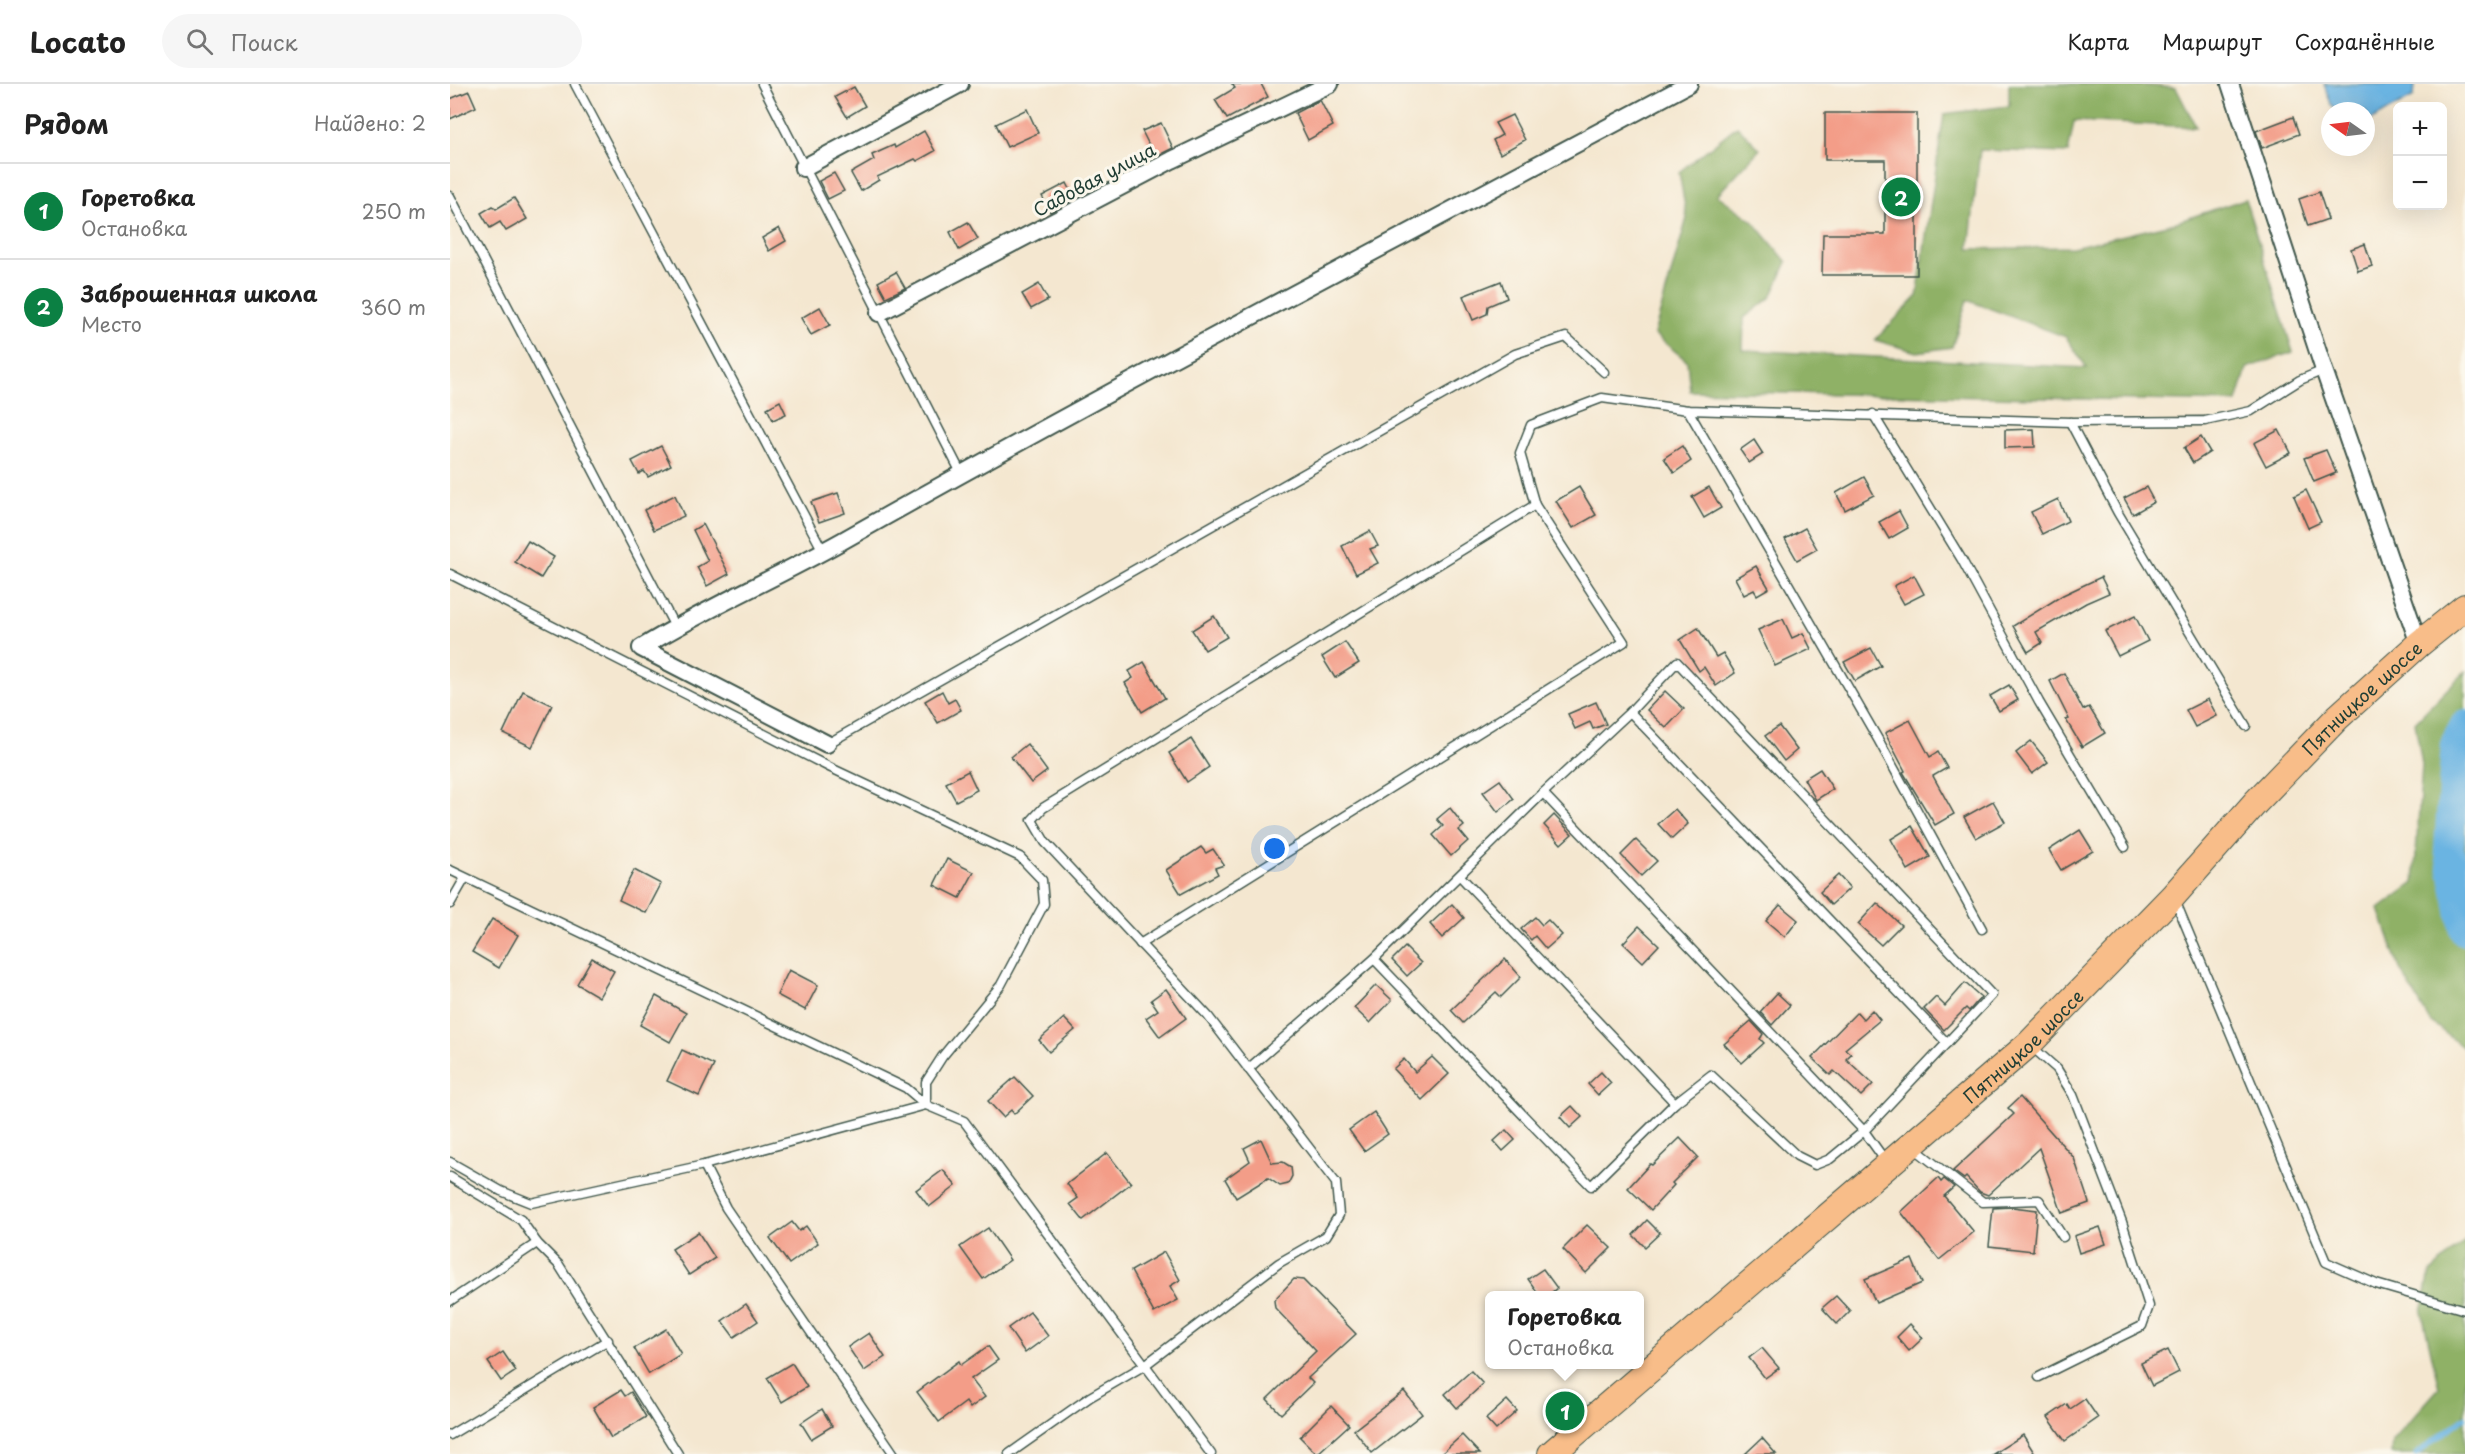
<!DOCTYPE html>
<html lang="ru">
<meta charset="utf-8">
<style>
body{margin:0;font-family:"Playpen Sans",sans-serif;background:#f6f6f6;color:#222}
.controls{position:absolute;right:18px;top:18px;display:grid;overflow:hidden;border-radius:9px;box-shadow:0 6px 24px #0002}
.controls button{width:54px;height:54px;display:grid;place-items:center;padding:0;border:0;border-bottom:2px solid #e0e0e0;background:#fff;color:#222;font:30px sans-serif}
.compass{position:absolute;left:1871px;top:18px;width:54px;height:54px;border-radius:50%;background:#fff;box-shadow:0 6px 24px #0002;rotate:284deg}
.you{position:absolute;left:825px;top:765px;width:21px;height:21px;margin:-15px;border:4px solid #fff;border-radius:50%;background:#1a73e8;box-shadow:0 0 0 9px #1a73e833}
.badge{display:grid;place-items:center;width:39px;height:39px;border-radius:50%;background:#0b8043;color:#fff;font-size:20px;font-weight:700}
.pin{position:absolute;translate:-50% -50%;border:3px solid #fff;box-shadow:0 2px 6px #0006}
.popup{position:absolute;left:1035px;top:1207px;width:159px;height:78px;box-sizing:border-box;display:grid;place-content:center;border-radius:9px;background:#fff;filter:drop-shadow(0 2px 4px #0005);font-size:20px;white-space:nowrap;color:#767676}
.popup b{font-size:22px;color:#222}
.popup::after{content:'';position:absolute;left:50%;top:100%;margin-left:-12px;border:12px solid transparent;border-top-color:#fff}
.list{margin:0;padding:0;list-style:none}
h2{display:flex;justify-content:space-between;align-items:center;height:78px;margin:0;padding:0 24px;font-size:26px}
h2 small{font-size:20px;font-weight:400;color:#767676}
.list li{display:grid;grid-template-columns:39px 1fr auto;gap:18px;align-items:center;box-sizing:border-box;height:96px;padding:0 24px;border-top:2px solid #e0e0e0}
.list b{display:block;font-size:22px;white-space:nowrap}
.list p{margin:0;font-size:20px;white-space:nowrap;color:#767676}
.list em{font-size:20px;font-style:normal;color:#767676}
.icon{flex:none;width:33px;height:33px;fill:none;stroke:currentColor;stroke-width:2;stroke-linecap:round;stroke-linejoin:round}
.map{position:relative;flex:none;width:2015px;height:1370px;overflow:hidden}
header{display:flex;align-items:center;gap:36px;box-sizing:border-box;height:84px;padding:0 30px;background:#fff;border-bottom:2px solid #e0e0e0}
header strong{font-size:28px}
nav{display:flex;gap:33px;margin-inline-start:auto;font-size:21px}
.search{width:420px;height:54px;background:#f6f6f6;display:flex;align-items:center;gap:15px;box-sizing:border-box;padding:0 21px;border-radius:33px;color:#767676;font-size:22px}
main{display:flex}
aside{flex:1;background:#fff}
.map>svg:first-child{display:block}
</style>
<header>
<strong>Locato</strong>
<div class="search"><svg class="icon" aria-label="search" viewBox="0 0 24 24"><circle cx="10" cy="10" r="6"/><path d="M15 15l6 6"/></svg>Поиск</div>
<nav><a>Карта</a><a>Маршрут</a><a>Сохранённые</a></nav>
</header>
<main>
<aside>
<h2>Рядом<small>Найдено: 2</small></h2>
<ul class="list">
<li><span class="badge">1</span><div><b>Горетовка</b><p>Остановка</p></div><em>250 m</em></li>
<li><span class="badge">2</span><div><b>Заброшенная школа</b><p>Место</p></div><em>360 m</em></li>
</ul>
</aside>
<div class="map">
<svg width="2015" height="1370" viewBox="0 0 2015 1370">
<rect width="100%" height="100%" fill="#fbf7ec"/>
<filter id="ink" filterUnits="userSpaceOnUse"><feTurbulence type="fractalNoise" baseFrequency=".0167" numOctaves="2"/><feDisplacementMap in="SourceGraphic" scale="12" xChannelSelector="R" yChannelSelector="G"/><feConvolveMatrix kernelMatrix="1 2 1 2 8 2 1 2 1" color-interpolation-filters="sRGB"/></filter>
<filter id="wash" filterUnits="userSpaceOnUse"><feTurbulence type="fractalNoise" baseFrequency=".008" numOctaves="4" result="noise"/><feDisplacementMap in="SourceGraphic" scale="24" xChannelSelector="R" yChannelSelector="G"/><feGaussianBlur stdDeviation="1.35" result="paint"/><feColorMatrix in="noise" values="0 0 0 0 0 0 0 0 0 0 0 0 0 0 0 0 0 1.4 0 .05"/><feComposite in="paint" operator="in"/></filter>
<g filter="url(#wash)">
<rect width="100%" height="100%" fill="#f4e7d0"/>
<g fill="#8fb166" stroke="#57774d" stroke-width="1.5">
<path d="M1559,0H1676L1726,4L1746,43L1624,37L1618,69L1530,66L1519,165L1623,163L1718,141L1795,115L1843,268L1797,284L1787,318L1240,307L1237,277L1204,250L1237,134L1229,88L1287,42L1310,65L1267,111L1303,137L1337,178L1321,213L1294,234L1293,266L1637,284L1616,253L1517,216L1502,263L1467,268L1425,256L1467,213L1494,30L1559,22Z"/>
<path d="M2015,587V965L1980,937L1950,885L1929,825L1964,799L1972,681L1965,638Z"/>
<path d="M2015,1157V1370H1941L1942,1357L1989,1304L1972,1228L1980,1189Z"/>
</g>
<path fill="#6ab4e2" stroke="#44788b" stroke-width="1.5" d="M1874,0H1965L1964,13L1916,39V27H1886L1881,20Z"/>
<g fill="none" stroke-linecap="round" stroke-linejoin="round">
<path stroke="#6ab4e2" stroke-width="5" d="M1966,1370L2015,1333"/>
<path stroke="#6ab4e2" stroke-width="30" d="M2015,641L2006,658L1999,765L2015,847"/>
</g>
<g id="blocks">
<g fill="#f39d88">
<path d="M782,0H811L818,13L777,35L765,16L785,4Z"/>
<path d="M404,3L415,22L397,33L385,13Z"/>
<path d="M19,7L26,23L0,35V15Z"/>
<path d="M870,16L883,42L858,56L845,29Z"/>
<path d="M577,25L588,49L557,63L546,40Z"/>
<path d="M1375,29H1467V191H1372L1373,150H1435V76H1375Z"/>
<path d="M1062,31L1075,56L1050,70L1043,56L1052,51L1045,39Z"/>
<path d="M1843,33L1849,50L1812,64L1806,47Z"/>
<path d="M711,39L723,64L705,73L692,47Z"/>
<path d="M474,47L485,67L467,77L465,75L427,93L429,96L411,107L401,89L424,76L422,71L444,61L445,64Z"/>
<path d="M384,89L394,107L378,115L369,97Z"/>
<path d="M617,99L625,115L600,128L592,112Z"/>
<path d="M1869,108L1878,135L1858,142L1849,115Z"/>
<path d="M64,114L77,135L56,147L50,138L40,144L31,129L43,122L46,125Z"/>
<path d="M518,138L528,155L509,166L500,148Z"/>
<path d="M329,144L336,157L319,167L312,154Z"/>
<path d="M1915,160L1922,182L1908,187L1901,165Z"/>
<path d="M446,188L455,204L436,213L428,198Z"/>
<path d="M1051,197L1057,214L1038,222L1037,230L1023,236L1013,212Z"/>
<path d="M589,200L598,216L581,225L572,210Z"/>
<path d="M370,223L380,241L361,251L351,234Z"/>
<path d="M330,317L336,330L323,336L317,324Z"/>
<path d="M1584,345L1585,363L1555,364V346Z"/>
<path d="M1829,346L1841,369L1816,382L1804,359Z"/>
<path d="M1751,353L1760,368L1743,379L1734,364Z"/>
<path d="M1304,356L1313,370L1299,379L1290,366Z"/>
<path d="M211,362L221,381L198,393L194,387L189,390L182,377Z"/>
<path d="M1232,362L1241,377L1224,389L1214,374Z"/>
<path d="M1876,366L1886,389L1864,398L1854,374Z"/>
<path d="M1414,393L1424,411L1395,426L1386,409Z"/>
<path d="M1129,403L1146,431L1123,444L1106,417Z"/>
<path d="M1259,403L1271,424L1254,434L1242,413Z"/>
<path d="M1696,403L1704,418L1683,430L1674,414Z"/>
<path d="M1856,406L1871,438L1858,444L1844,412Z"/>
<path d="M388,409L395,429L369,438L361,418Z"/>
<path d="M225,411L234,432L204,446L194,426Z"/>
<path d="M1608,415L1618,437L1592,450L1581,428Z"/>
<path d="M1449,427L1458,444L1439,455L1429,438Z"/>
<path d="M253,440L279,490L257,502L247,483L258,477L243,446Z"/>
<path d="M1355,444L1367,465L1347,476L1335,455Z"/>
<path d="M920,447L928,462L920,465L928,479L906,490L892,462Z"/>
<path d="M78,457L104,473L91,494L65,478Z"/>
<path d="M1306,482L1319,504L1307,511L1304,506L1294,511L1285,494Z"/>
<path d="M1464,491L1474,510L1454,520L1444,502Z"/>
<path d="M1651,493L1659,509L1636,519L1586,548L1592,559L1578,568L1563,542L1613,511Z"/>
<path d="M764,532L777,553L755,566L742,546Z"/>
<path d="M1685,532L1698,557L1668,572L1655,547Z"/>
<path d="M1333,535L1342,554L1353,549L1361,565L1325,582L1308,546Z"/>
<path d="M1248,544L1266,573L1273,569L1285,589L1266,602L1254,583L1249,587L1230,556Z"/>
<path d="M895,558L909,579L885,594L872,573Z"/>
<path d="M1421,564L1431,582L1405,597L1394,578Z"/>
<path d="M694,578L715,614L692,628L675,599L683,594L679,587Z"/>
<path d="M1614,589L1633,626L1639,623L1655,649L1632,663L1616,636L1619,635L1600,597Z"/>
<path d="M1559,601L1568,616L1549,627L1540,612Z"/>
<path d="M73,607L102,621L82,663L53,649Z"/>
<path d="M492,607L498,619L505,615L511,626L488,639L475,617Z"/>
<path d="M1215,607L1234,625L1216,644L1197,626Z"/>
<path d="M1758,615L1767,632L1745,643L1736,626Z"/>
<path d="M1146,618L1156,640L1143,645L1140,638L1125,645L1118,630Z"/>
<path d="M1460,636L1480,673L1488,668L1497,684L1483,692L1504,730L1485,741L1453,688L1455,687L1435,649Z"/>
<path d="M1329,642L1347,666L1334,677L1315,652Z"/>
<path d="M741,655L759,683L737,698L719,669Z"/>
<path d="M1581,657L1598,678L1582,690L1566,669Z"/>
<path d="M577,660L597,687L581,699L561,673Z"/>
<path d="M1370,685L1383,705L1366,716L1354,695Z"/>
<path d="M518,687L527,706L506,717L496,699Z"/>
<path d="M1050,696L1064,715L1048,728L1033,708Z"/>
<path d="M1543,717L1555,738L1526,754L1514,733Z"/>
<path d="M1000,724L1014,742L1009,746L1018,757L1001,772L983,751L993,742L987,735Z"/>
<path d="M1225,725L1238,740L1222,755L1208,740Z"/>
<path d="M1104,731L1122,750L1111,760L1094,741Z"/>
<path d="M1462,742L1480,773L1458,786L1441,755Z"/>
<path d="M1630,746L1643,767L1611,786L1599,766Z"/>
<path d="M1186,756L1207,777L1191,792L1171,771Z"/>
<path d="M751,763L756,769L763,765L774,781L765,784L768,790L731,810L716,786Z"/>
<path d="M497,775L524,788L510,814L484,801Z"/>
<path d="M184,786L211,800L196,829L169,816Z"/>
<path d="M1388,791L1400,804L1381,821L1370,808Z"/>
<path d="M1427,819L1451,841L1431,861L1408,840Z"/>
<path d="M1002,820L1014,834L992,854L980,840Z"/>
<path d="M1330,821L1348,836L1335,853L1316,837Z"/>
<path d="M1085,833L1092,841L1098,836L1112,851L1096,865L1085,852L1081,856L1071,845Z"/>
<path d="M42,835L68,851L49,884L22,868Z"/>
<path d="M1189,842L1209,861L1193,878L1173,859Z"/>
<path d="M955,863L971,879L957,892L942,876Z"/>
<path d="M142,874L164,887L149,913L127,900Z"/>
<path d="M1055,875L1071,893L1051,913L1046,908L1013,939L1001,926Z"/>
<path d="M339,886L368,901L355,926L327,911Z"/>
<path d="M1515,899L1531,913L1519,927L1516,924L1494,946L1474,925L1486,913L1495,922Z"/>
<path d="M926,901L942,916L920,939L904,924Z"/>
<path d="M716,905L736,934L710,953L696,934L708,926L701,916Z"/>
<path d="M1327,909L1340,921L1322,941L1310,928Z"/>
<path d="M206,912L236,929L220,958L190,941Z"/>
<path d="M1422,926L1430,936L1395,965L1401,970L1396,975L1423,1000L1411,1012L1384,987L1380,991L1362,974L1407,928L1413,935Z"/>
<path d="M614,934L625,946L599,968L589,956Z"/>
<path d="M1301,937L1313,950L1310,955L1314,959L1292,979L1274,960Z"/>
<path d="M232,966L264,981L249,1012L217,997Z"/>
<path d="M982,973L999,990L972,1016L943,985L954,975L965,988Z"/>
<path d="M1151,988L1161,999L1148,1011L1138,1000Z"/>
<path d="M565,993L583,1012L564,1030L561,1026L553,1033L538,1017Z"/>
<path d="M1570,1013L1624,1074L1639,1119L1612,1129L1589,1064L1538,1111L1530,1108L1516,1093L1514,1095L1503,1087L1564,1030L1558,1024Z"/>
<path d="M1122,1022L1132,1033L1120,1044L1110,1033Z"/>
<path d="M924,1028L938,1050L914,1067L899,1046Z"/>
<path d="M1056,1046L1065,1056L1053,1067L1044,1057Z"/>
<path d="M1230,1054L1248,1073L1222,1099L1224,1101L1201,1126L1178,1104L1200,1080L1202,1081Z"/>
<path d="M811,1055L822,1079L833,1078L841,1083L842,1092L838,1100L830,1102L818,1094L786,1114L775,1095L800,1077L794,1064Z"/>
<path d="M657,1069L681,1099L633,1136L620,1120L628,1114L617,1100Z"/>
<path d="M493,1086L506,1102L479,1123L466,1106Z"/>
<path d="M1488,1094L1491,1098L1494,1095L1504,1103L1494,1112L1524,1148L1489,1176L1451,1128Z"/>
<path d="M1562,1123L1587,1126L1583,1167L1539,1162L1543,1124Z"/>
<path d="M1197,1136L1210,1149L1195,1163L1183,1151Z"/>
<path d="M342,1138L349,1147L356,1142L368,1159L339,1180L320,1154Z"/>
<path d="M1137,1141L1161,1164L1136,1189L1113,1165Z"/>
<path d="M1650,1143L1656,1160L1629,1169L1624,1152Z"/>
<path d="M538,1144L560,1176L533,1195L510,1163Z"/>
<path d="M248,1148L265,1174L239,1191L222,1165Z"/>
<path d="M714,1168L730,1196L720,1202L728,1216L704,1229L681,1187Z"/>
<path d="M1462,1175L1472,1199L1426,1219L1415,1195Z"/>
<path d="M1093,1185L1107,1204L1097,1212H1090L1078,1195Z"/>
<path d="M844,1195L853,1196L906,1250L858,1294L863,1299L831,1330L817,1315L866,1267L825,1224L824,1216Z"/>
<path d="M1386,1212L1400,1227L1387,1240L1372,1224Z"/>
<path d="M296,1220L308,1237L284,1253L272,1237Z"/>
<path d="M580,1228L598,1252L575,1269L558,1244Z"/>
<path d="M1460,1240L1473,1254L1459,1267L1447,1253Z"/>
<path d="M216,1245L231,1270L199,1290L184,1264Z"/>
<path d="M419,1249L435,1273L414,1287L398,1263Z"/>
<path d="M538,1262L548,1276L521,1295L535,1313L520,1324L516,1318L489,1338L467,1308L509,1277L511,1281Z"/>
<path d="M1312,1264L1329,1284L1315,1294L1299,1274Z"/>
<path d="M1718,1266L1729,1288L1702,1302L1691,1279Z"/>
<path d="M53,1268L66,1287L51,1297L38,1278Z"/>
<path d="M342,1279L357,1303L332,1318L317,1294Z"/>
<path d="M1021,1287L1033,1300L1007,1324L995,1310Z"/>
<path d="M171,1306L175,1312L181,1308L196,1333L161,1354L143,1323Z"/>
<path d="M954,1307L972,1330L922,1369L904,1346Z"/>
<path d="M1635,1315L1648,1334L1615,1357L1598,1333L1617,1320L1620,1325Z"/>
<path d="M1057,1316L1067,1327L1046,1346L1036,1335Z"/>
<path d="M881,1322L899,1341L867,1370L850,1353Z"/>
<path d="M372,1325L382,1342L361,1355L351,1339Z"/>
<path d="M1012,1351L1030,1370H991Z"/>
<path d="M1573,1351L1585,1370H1543Z"/>
<path d="M1312,1354L1326,1370H1295Z"/>
</g>
</g>
</g>
<g filter="url(#ink)">
<use href="#blocks" fill-opacity="0" stroke="#3f564b" stroke-width="1.5"/>
<g fill="none" stroke-linecap="round" stroke-linejoin="round">
<g stroke="#3f564b" stroke-width="11">
<g id="lane">
<path d="M125,0L373,467"/>
<path d="M312,0L511,389"/>
<path d="M0,112L225,543"/>
<path d="M1238,326L1429,657L1532,845"/>
<path d="M1423,330L1512,476L1589,618L1675,763"/>
<path d="M1620,338L1668,429L1796,642"/>
<path d="M0,490L381,684L570,773L592,796L594,820L551,901L492,973L476,998V1021L254,1081L81,1119L51,1107L0,1078"/>
<path d="M1180,628L1497,959"/>
<path d="M377,660L1065,270L1116,253L1154,288"/>
<path d="M1093,709L1414,1047L1437,1079"/>
<path d="M0,786L456,1004L476,1021L514,1037L761,1370"/>
<path d="M1010,792L1225,1019"/>
<path d="M1725,816L1876,1178L1926,1200L2015,1226"/>
<path d="M0,820L15,794"/>
<path d="M690,860L1174,558L1085,421L1070,369L1081,341L1152,314L1238,326L1620,338L1755,337L1801,327L1850,296L1874,286"/>
<path d="M1581,962L1607,985L1623,1011L1672,1138L1699,1222L1692,1242L1589,1293"/>
<path d="M798,985L924,875L1093,709L1180,628L1227,578L1542,911L1414,1047L1380,1075L1365,1081L1347,1072L1261,991L1225,1019L1141,1102L924,875"/>
<path d="M1464,1064L1533,1118L1589,1116L1613,1153"/>
<path d="M254,1081L276,1124L444,1370"/>
<path d="M0,1093L71,1136L87,1159L109,1181L228,1370"/>
<path d="M0,1217L87,1159"/>
<path d="M0,1351L158,1256"/>
<path d="M559,1370L640,1313L695,1281L829,1179L876,1152L889,1131L886,1099L758,932L595,758L582,736L593,724L1085,421"/>
</g>
</g>
<g stroke="#3f564b" stroke-width="20">
<g id="street">
<path d="M1780,0L1874,286L1969,560"/>
<path d="M353,84L510,0"/>
<path d="M429,229L722,76L880,0"/>
<path d="M377,660L191,564C256,524 326,494 392,457C671,299 956,151 1239,0"/>
</g>
</g>
<g stroke="#3f564b" stroke-width="28">
<g id="primary">
<path id="s1" d="M1101,1370L1579,960L1723,812L1806,718L1888,633L1969,560L2015,523"/>
</g>
</g>
<use href="#lane" stroke="#fff" stroke-width="8"/>
<use href="#street" stroke="#fff" stroke-width="16"/>
<use href="#primary" stroke="#f8bd89" stroke-width="26"/>
</g>
</g>
<g text-anchor="middle" dominant-baseline="central" stroke-width="6" stroke-linejoin="round" paint-order="stroke">
<g font-size="18" fill="#1f3d34" stroke="#fbf7ec">
<text transform="translate(644 95) rotate(-28)">Садовая улица</text>
<text stroke="none"><textPath href="#s1" startOffset="1110">Пятницкое шоссе</textPath></text>
<text stroke="none"><textPath href="#s1" startOffset="624">Пятницкое шоссе</textPath></text>
</g>
</g>
</svg>
<div class="controls">
<button>+</button>
<button>−</button>
</div>
<svg class="compass" viewBox="-18 -18 36 36"><path d="M0-13l5 13h-10z" fill="#e53935"/><path d="M0 13l5-13h-10z" fill="#767676"/></svg>
<div class="you"></div>
<div class="pin badge" style="left:1115px;top:1327px">1</div>
<div class="popup"><b>Горетовка</b>Остановка</div>
<div class="pin badge" style="left:1451px;top:113px">2</div>
</div>
</main>
